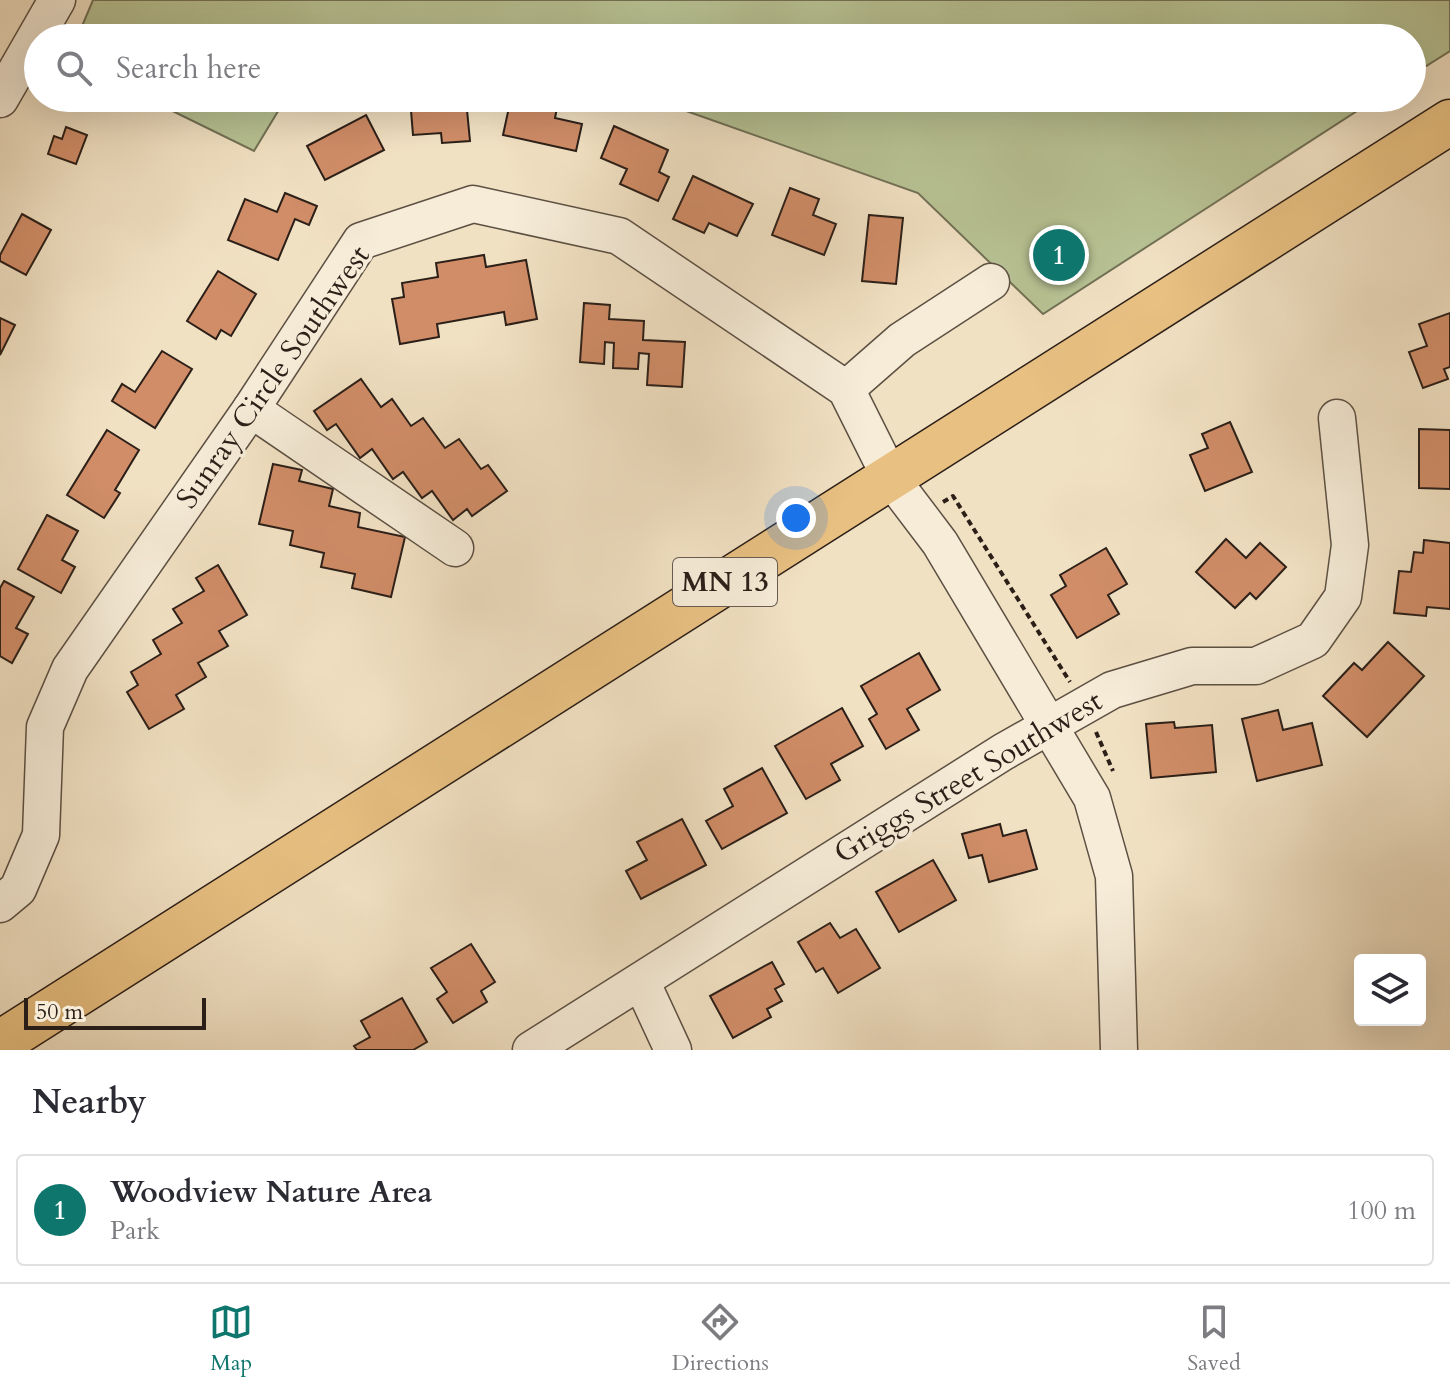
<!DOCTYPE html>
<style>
body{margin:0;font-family:Cardo,serif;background:#f7f7f7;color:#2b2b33}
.controls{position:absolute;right:24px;bottom:24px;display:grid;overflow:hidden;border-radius:8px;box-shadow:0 8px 32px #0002}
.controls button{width:72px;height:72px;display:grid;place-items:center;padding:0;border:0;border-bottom:2px solid #e1e1e2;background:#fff;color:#2b2b33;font:40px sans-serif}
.scale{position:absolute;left:24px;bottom:20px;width:182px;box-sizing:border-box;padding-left:8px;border:4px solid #2b1f18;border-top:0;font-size:22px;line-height:28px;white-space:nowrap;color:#2b1f18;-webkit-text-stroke:6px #f6ecd8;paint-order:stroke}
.you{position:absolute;left:796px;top:518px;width:28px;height:28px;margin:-20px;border:6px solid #fff;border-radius:50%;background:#1a73e8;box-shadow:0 0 0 12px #1a73e833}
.badge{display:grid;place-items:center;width:52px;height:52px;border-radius:50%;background:#0f766e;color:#fff;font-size:26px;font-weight:700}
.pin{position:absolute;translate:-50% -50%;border:4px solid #fff;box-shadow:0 2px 8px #0006}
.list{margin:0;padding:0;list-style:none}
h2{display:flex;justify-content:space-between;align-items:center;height:104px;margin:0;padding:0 32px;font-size:34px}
h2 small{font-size:26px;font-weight:400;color:#7c7c81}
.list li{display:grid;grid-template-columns:52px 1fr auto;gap:24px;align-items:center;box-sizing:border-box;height:112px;margin:0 16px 16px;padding:0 16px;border:2px solid #e1e1e2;border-radius:8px}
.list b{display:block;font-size:30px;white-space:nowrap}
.list p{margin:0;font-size:26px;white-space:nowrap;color:#7c7c81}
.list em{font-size:26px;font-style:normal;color:#7c7c81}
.icon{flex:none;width:44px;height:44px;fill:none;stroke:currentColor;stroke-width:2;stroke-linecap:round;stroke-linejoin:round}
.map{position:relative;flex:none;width:1450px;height:1050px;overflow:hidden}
.search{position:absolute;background:#fff;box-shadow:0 8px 32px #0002;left:24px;right:24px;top:24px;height:88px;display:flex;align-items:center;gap:20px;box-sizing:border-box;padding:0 28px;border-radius:44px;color:#7c7c81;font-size:30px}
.sheet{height:232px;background:#fff}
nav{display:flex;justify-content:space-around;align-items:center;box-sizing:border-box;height:112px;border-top:2px solid #e1e1e2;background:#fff;font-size:22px;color:#7c7c81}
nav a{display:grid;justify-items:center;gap:4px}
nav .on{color:#0f766e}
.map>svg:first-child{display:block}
</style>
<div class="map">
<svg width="1450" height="1050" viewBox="0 0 1450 1050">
<rect width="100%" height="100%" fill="#f1e1c3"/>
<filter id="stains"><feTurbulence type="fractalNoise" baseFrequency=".0025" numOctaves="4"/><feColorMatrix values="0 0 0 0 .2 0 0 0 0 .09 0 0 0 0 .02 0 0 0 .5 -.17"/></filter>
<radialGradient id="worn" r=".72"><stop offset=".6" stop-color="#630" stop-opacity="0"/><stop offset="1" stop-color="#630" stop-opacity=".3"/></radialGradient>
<g fill="#b8c395" stroke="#727156" stroke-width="2">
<path d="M93,0H1450V51L1412,75V38H77Z"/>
<path d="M146,98H286L254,151Z"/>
<path d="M656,98H1377L1043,314L918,193L675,107Z"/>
</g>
<g fill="#d08d68" stroke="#2b1f18" stroke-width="2">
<path d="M410,98H442L443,111L467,110L470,141L442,143L441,133L413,135Z"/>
<path d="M511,98L533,101L534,98H559L555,118L582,124L576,151L503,135Z"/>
<path d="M366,115L384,150L325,180L307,146Z"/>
<path d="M614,126L668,150L659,172L669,177L658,201L620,184L627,169L601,158Z"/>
<path d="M66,127L87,135L76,164L48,154L54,136L62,139Z"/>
<path d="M693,176L753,204L737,236L709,223L704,233L673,219Z"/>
<path d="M790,188L819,199L813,215L836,224L824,255L772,235Z"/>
<path d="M285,193L317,206L309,225L295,219L278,260L228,240L245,199L277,212Z"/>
<path d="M22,214L51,230L26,275L0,261V255Z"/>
<path d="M869,215L903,218L896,284L862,281Z"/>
<path d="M484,255L486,267L526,260L537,319L506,325L504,312L437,324L439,337L400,344L392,299L404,297L402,283L438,277L436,263Z"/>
<path d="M218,271L256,294L231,336L221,330L216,339L187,321Z"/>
<path d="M584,303L610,305L609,319L644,321L643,340L685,342L682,387L647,385L649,354L639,353L638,369L613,368L614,343L605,342L604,364L580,362Z"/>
<path d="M1450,313V367L1444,369L1448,379L1423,388L1409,352L1427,346L1419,324Z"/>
<path d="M0,318L15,325L0,355Z"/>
<path d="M162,351L192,369L155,428L112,401L122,384L135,392Z"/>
<path d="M361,379L381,407L392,399L411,426L423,418L445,448L459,439L481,469L488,465L507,491L472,516L467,509L453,520L432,491L422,498L403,472L393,479L372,449L360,458L336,424L327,430L314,411Z"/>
<path d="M1230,422L1252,472L1205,491L1190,455L1208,448L1202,434Z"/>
<path d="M1419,429L1450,430V489L1419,488Z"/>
<path d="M107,430L139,450L115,490L120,493L104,518L67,495Z"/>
<path d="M273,464L302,470L299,481L333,489L329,506L360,513L358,527L405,537L391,597L352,588L355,574L321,567L324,553L290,545L293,531L259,524Z"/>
<path d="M47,515L78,531L62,560L75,567L61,593L18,569Z"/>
<path d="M1226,539L1246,558L1260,543L1286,567L1256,599L1250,593L1235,608L1196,572Z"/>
<path d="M1424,540L1450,543V609L1427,607L1426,616L1394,613L1399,571L1411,572L1414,552L1423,553Z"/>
<path d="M1106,548L1127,584L1108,595L1119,614L1077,638L1051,595L1066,586L1060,575Z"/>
<path d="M218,565L247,615L219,631L228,646L198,663L206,677L176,695L184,709L149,729L127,692L138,685L131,672L161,654L153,640L182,623L173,609L204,591L196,578Z"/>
<path d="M4,581L34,597L16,628L28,634L12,663L0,656V588Z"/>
<path d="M1388,642L1424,676L1367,737L1323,696L1354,663L1362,670Z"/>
<path d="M919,653L940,690L907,709L919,730L886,749L869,719L877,714L861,686Z"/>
<path d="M842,708L863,746L831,764L840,780L806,799L775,746Z"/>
<path d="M1278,710L1283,730L1312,723L1322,765L1257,781L1242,719Z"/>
<path d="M1174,722L1175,728L1212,725L1216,772L1151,778L1146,724Z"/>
<path d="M762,768L787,813L722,849L706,821L733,806L724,789Z"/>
<path d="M682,819L706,865L641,899L626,871L647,860L637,842Z"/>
<path d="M1000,824L1003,836L1026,830L1037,869L989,882L982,855L969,858L962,834Z"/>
<path d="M933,860L956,900L899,932L876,892Z"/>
<path d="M830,923L840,938L856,929L880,968L838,993L823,968L816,972L798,942Z"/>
<path d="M471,944L495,982L481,991L487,1002L453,1023L437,999L447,992L431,968Z"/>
<path d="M772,962L784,984L775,989L782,1001L767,1009L771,1017L733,1038L710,996Z"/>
<path d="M402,998L427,1042L413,1050H357L354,1046L370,1037L361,1021Z"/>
</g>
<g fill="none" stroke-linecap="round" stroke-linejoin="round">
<g stroke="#5c5043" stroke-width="39">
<g id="minor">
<path d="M0,99L57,0"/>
<path d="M846,389L902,340L991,282"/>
<path d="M251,409L455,548"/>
<path d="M0,904L18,889L41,835L45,727L70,669L251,409L361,241L473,204L619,236L846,389L890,477L940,543L1092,798L1114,876L1119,1050"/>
<path d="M641,981L673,1050"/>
<path d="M531,1050L1003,752L1112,690L1192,666H1256L1313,640L1343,597L1350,545L1337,418"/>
</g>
</g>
<g stroke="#2b1f18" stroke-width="47">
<path id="major" d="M0,1043L1450,122"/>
</g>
<g stroke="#2b1f18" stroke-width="4" stroke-dasharray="6 4" stroke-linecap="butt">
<path d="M943,502L953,496L1070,682"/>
<path d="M1096,732L1113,771"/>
</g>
<use href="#minor" stroke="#f6ecd8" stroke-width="36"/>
<use href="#major" stroke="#e8c082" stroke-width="44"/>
</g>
<g text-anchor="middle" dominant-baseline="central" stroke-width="7" stroke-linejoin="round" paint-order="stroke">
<rect fill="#f6ecd8" stroke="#685c52" stroke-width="2" x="673" y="558" width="104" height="48" rx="6"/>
<g font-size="28" font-weight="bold" fill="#2b1f18">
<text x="725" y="582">MN 13</text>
</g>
<g font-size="30" fill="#2b1f18" stroke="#f6ecd8">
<text transform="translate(273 377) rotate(-55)">Sunray Circle Southwest</text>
<text transform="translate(968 777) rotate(-31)">Griggs Street Southwest</text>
</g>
</g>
<rect width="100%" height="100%" filter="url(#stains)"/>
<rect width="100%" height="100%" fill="url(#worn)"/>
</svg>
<div class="controls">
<button><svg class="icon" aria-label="layers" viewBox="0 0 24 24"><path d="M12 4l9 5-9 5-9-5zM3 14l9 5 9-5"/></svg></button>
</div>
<div class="scale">50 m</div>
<div class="you"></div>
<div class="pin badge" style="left:1059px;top:255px">1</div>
<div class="search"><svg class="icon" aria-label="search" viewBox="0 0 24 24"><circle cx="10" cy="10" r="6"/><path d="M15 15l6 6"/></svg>Search here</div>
</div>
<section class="sheet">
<h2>Nearby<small></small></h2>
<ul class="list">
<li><span class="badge">1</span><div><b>Woodview Nature Area</b><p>Park</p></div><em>100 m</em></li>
</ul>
</section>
<nav>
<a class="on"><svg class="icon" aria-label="map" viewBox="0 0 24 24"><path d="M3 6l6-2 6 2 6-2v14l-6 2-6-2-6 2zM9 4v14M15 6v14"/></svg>Map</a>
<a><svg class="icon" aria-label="directions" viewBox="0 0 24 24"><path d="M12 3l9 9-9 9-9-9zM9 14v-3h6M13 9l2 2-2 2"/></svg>Directions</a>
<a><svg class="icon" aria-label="saved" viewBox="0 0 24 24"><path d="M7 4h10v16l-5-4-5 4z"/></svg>Saved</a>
</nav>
